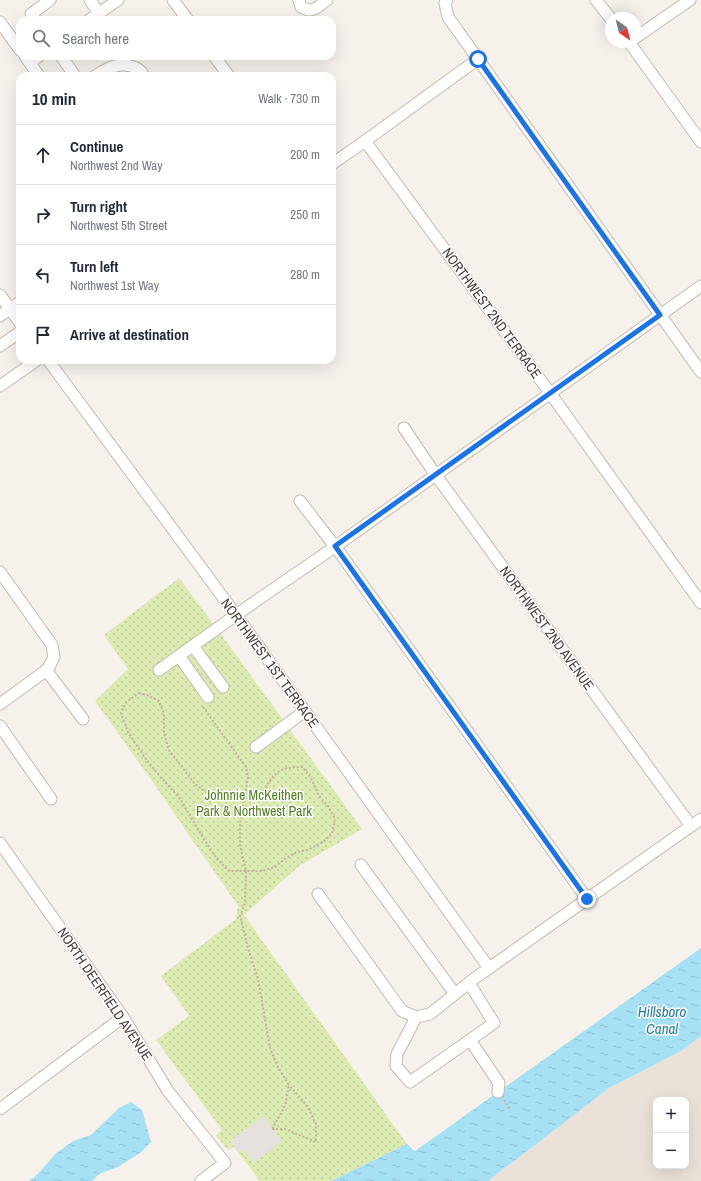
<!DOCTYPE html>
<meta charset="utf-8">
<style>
body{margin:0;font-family:"Archivo Narrow",sans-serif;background:#f2f2f3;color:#1f2937}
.controls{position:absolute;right:12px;bottom:12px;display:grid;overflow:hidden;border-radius:8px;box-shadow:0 4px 16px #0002}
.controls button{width:36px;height:36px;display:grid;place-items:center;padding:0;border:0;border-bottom:1px solid #e0e1e3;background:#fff;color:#1f2937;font:20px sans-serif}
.compass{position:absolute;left:605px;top:12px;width:36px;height:36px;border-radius:50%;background:#fff;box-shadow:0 4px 16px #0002;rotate:145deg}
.stop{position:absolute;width:12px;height:12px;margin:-9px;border:3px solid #1a73e8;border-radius:50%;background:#fff}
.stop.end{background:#1a73e8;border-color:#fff;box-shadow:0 1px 4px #0008}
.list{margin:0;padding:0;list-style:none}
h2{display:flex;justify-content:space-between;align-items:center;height:52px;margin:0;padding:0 16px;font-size:17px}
h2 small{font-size:13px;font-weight:400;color:#747a83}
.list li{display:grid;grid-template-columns:26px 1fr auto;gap:12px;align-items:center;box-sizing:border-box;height:60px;padding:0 16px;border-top:1px solid #e0e1e3}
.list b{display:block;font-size:15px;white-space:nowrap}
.list p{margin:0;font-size:13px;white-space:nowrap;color:#747a83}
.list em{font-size:13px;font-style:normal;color:#747a83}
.icon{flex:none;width:22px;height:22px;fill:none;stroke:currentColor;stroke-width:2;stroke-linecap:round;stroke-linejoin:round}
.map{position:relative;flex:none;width:701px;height:1181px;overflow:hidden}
.search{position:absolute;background:#fff;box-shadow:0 4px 16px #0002;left:16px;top:16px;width:320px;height:44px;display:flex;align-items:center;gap:10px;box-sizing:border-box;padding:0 14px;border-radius:12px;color:#747a83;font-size:15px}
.panel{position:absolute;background:#fff;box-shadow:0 4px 16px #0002;left:16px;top:72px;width:320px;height:292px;border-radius:12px}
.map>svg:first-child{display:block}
</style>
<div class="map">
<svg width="701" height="1181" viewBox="0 0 701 1181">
<defs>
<pattern id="park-dots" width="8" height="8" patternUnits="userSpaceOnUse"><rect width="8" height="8" fill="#dbebb2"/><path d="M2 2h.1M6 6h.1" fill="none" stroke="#bdcb9a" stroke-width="1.8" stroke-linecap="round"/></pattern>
<pattern id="water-ripples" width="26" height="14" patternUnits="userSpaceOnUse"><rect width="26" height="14" fill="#a5e0f4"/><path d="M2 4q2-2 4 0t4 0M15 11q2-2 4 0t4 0" fill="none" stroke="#90c1d2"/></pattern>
</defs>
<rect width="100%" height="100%" fill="#f6f1eb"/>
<path fill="#eae2d9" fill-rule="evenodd" d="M701,1036V1181H488L609,1088L681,1051ZM656,1100H686V1166H656Z"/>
<path fill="url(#park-dots)" d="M179,578L220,633L362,829L299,866L244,915L407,1144L331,1181H260L234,1147L228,1150L216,1135L222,1130L156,1040L189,1016L161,976L236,919L238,906L152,781L95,701L128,669L104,635Z"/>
<path fill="#e5e1df" d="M264,1116L282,1141L254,1163L244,1150L239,1153L230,1141Z"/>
<g fill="url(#water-ripples)">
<path d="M701,948V1036L681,1051L609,1088L488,1181H331L407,1144L415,1151Z"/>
<path d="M131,1102L142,1110L151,1142L140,1153L118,1167L99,1174L92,1181H29L38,1174L55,1154L73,1141L91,1135L119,1108Z"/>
</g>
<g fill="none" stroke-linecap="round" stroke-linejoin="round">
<g stroke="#c5baaf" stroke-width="13">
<g id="minor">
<path d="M90,0L99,13"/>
<path d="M173,0L188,20"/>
<path d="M299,0L301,7C313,14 317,7 327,0"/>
<path d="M447,0L445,3L448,17L701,372"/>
<path d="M596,0L611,19"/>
<path d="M36,20L31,14L50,0"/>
<path d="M89,20L118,0"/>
<path d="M0,22L20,50"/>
<path d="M635,38L690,0"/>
<path d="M629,42L701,142"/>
<path d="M25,56L39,76"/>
<path d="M61,56L75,76"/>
<path d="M214,56L229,76"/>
<path d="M30,63L39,56"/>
<path d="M95,76C100,73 106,69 112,67C123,63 139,65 144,76"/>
<path d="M365,141L545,386L701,603"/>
<path d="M332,164L365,141L478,59"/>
<path d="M0,295L20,323"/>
<path d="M0,316L20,302"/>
<path d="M0,346L20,332"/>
<path d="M48,360L236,615L489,968"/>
<path d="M0,386L37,360"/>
<path d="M404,428L435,474L691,826"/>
<path d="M300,501L340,553L587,899"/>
<path d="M0,572L52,645L54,657L48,669L0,704"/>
<path d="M236,615C271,590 308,566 343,541C462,456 582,371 701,286"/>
<path d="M193,646L223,687"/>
<path d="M179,656L208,697"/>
<path d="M46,670L83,719"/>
<path d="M159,670L236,615"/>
<path d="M0,726L51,799"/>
<path d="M256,747L305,711"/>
<path d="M0,843L123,1017L168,1091L225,1163L201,1181"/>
<path d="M361,865L455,994"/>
<path d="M318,894L402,1011L416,1017L430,1014L475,978L701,819"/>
<path d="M416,1017L408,1033L397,1054L396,1066L410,1082L494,1023L469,983"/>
<path d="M470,1040L499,1083L498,1092"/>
<path d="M0,1109L123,1017"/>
</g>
</g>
<g stroke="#c5b09d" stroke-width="2" stroke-dasharray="2 2" stroke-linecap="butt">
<path d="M139,693L147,695L159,701L164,714V733L169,750L195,784L209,794H224L245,793L253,795L262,793C275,772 278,767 303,767L312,780L319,796L328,806L335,819L332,834L323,842L308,850L297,852L285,859L275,867L262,871H229L217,859L202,836L179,797L162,779L146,759L128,732L121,713L126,702Z"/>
<path d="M203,707L246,767L248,777L240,823V845L246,872L245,903L240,916L248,948L258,979L270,1048L278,1067L289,1085L285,1106L272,1129"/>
<path d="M504,1100L510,1109"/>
<path d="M272,1129H285L316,1142V1124L308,1107L289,1085"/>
</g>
<use href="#minor" stroke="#fff" stroke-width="11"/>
</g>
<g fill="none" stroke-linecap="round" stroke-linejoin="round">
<path stroke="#1a73e8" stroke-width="5" d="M478,59L660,315L335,546L587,899"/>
</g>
<g text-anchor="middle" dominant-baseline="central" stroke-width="3" stroke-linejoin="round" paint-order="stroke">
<g font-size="14" fill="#4b4038" stroke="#fff">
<text transform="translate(492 313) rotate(54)">NORTHWEST 2ND TERRACE</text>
<text transform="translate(547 628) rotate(54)">NORTHWEST 2ND AVENUE</text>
<text transform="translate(270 663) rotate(54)">NORTHWEST 1ST TERRACE</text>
<text transform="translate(105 994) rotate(56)">NORTH DEERFIELD AVENUE</text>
</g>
<g font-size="14" fill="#578127" stroke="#fff">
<text x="254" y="795">Johnnie McKeithen<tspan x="254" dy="16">Park &amp; Northwest Park</tspan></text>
</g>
<g font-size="15" font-style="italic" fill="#257b9b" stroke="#fff">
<text x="662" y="1011">Hillsboro<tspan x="662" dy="17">Canal</tspan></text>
</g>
</g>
</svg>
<div class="controls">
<button>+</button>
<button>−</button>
</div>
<svg class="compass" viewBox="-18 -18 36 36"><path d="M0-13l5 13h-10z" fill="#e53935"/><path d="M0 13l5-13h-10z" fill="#747a83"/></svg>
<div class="stop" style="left:478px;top:59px"></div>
<div class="stop end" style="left:587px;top:899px"></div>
<div class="search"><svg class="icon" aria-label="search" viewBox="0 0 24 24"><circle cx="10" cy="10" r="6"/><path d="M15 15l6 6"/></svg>Search here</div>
<section class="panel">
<h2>10 min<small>Walk · 730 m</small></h2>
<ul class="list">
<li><svg class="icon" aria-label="ahead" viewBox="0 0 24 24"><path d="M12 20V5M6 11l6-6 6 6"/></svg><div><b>Continue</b><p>Northwest 2nd Way</p></div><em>200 m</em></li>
<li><svg class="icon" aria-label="right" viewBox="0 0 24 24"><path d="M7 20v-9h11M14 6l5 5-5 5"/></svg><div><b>Turn right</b><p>Northwest 5th Street</p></div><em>250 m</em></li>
<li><svg class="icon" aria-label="left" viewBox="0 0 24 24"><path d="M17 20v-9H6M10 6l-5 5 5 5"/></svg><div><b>Turn left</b><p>Northwest 1st Way</p></div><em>280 m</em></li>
<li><svg class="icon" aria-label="arrive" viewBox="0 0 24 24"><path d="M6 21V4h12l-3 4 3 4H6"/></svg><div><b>Arrive at destination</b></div></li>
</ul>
</section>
</div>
